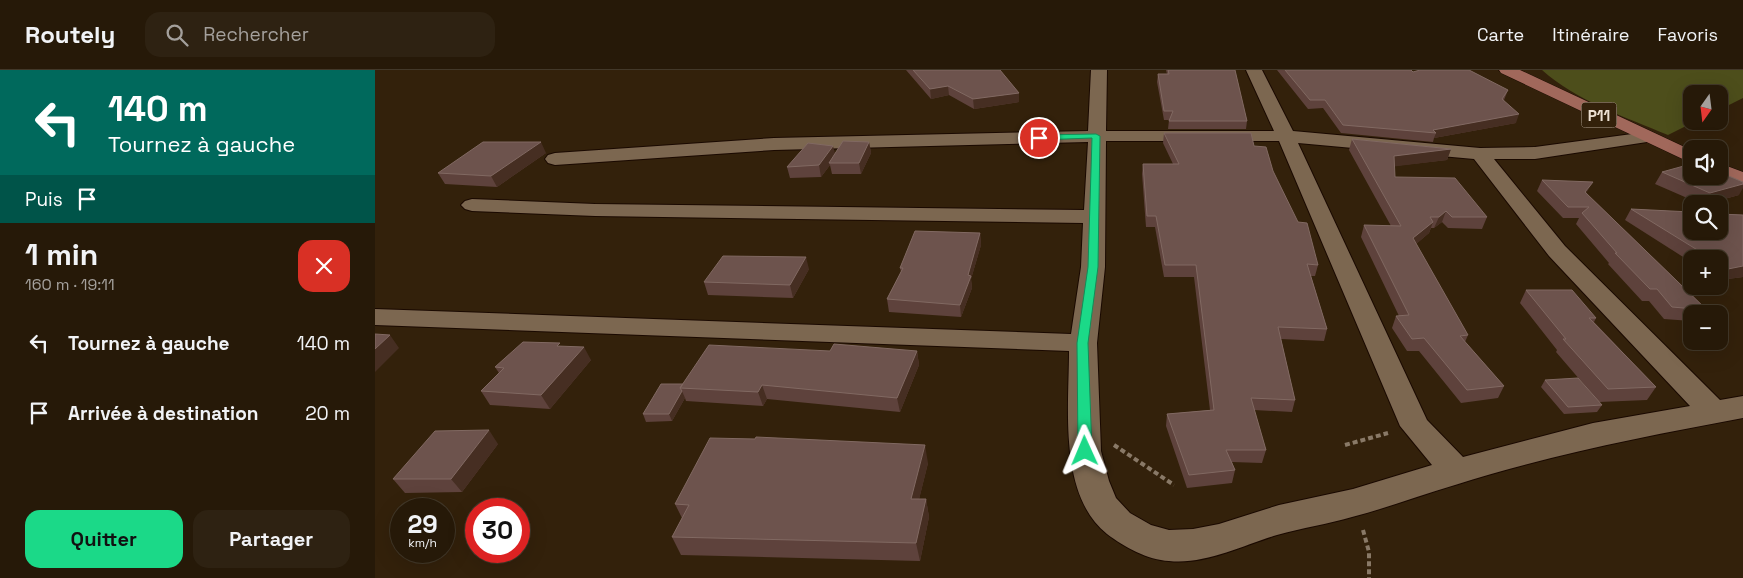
<!DOCTYPE html>
<html lang="fr">
<head>
<meta charset="utf-8">
<style>
  :root { --surface:#261908; --page:#2e2212; --text:#f1f3f6; --muted:#a4a09c; --line:#423829; --accent:#1bd988 }
  body { margin:0; font-family:"Space Grotesk",sans-serif; background:var(--page); color:var(--text); height:100vh; display:flex; flex-direction:column; font-size:19px; white-space:nowrap }
  * { box-sizing:border-box; margin:0 }
  p { font-size:16px; color:var(--muted) }
  .icon { flex:none; width:28px; height:28px; fill:none; stroke:currentColor; stroke-width:2; stroke-linecap:round; stroke-linejoin:round }
  .map { position:relative; flex:1; overflow:hidden }
  .drawer { display:flex; flex-direction:column; background:var(--surface); width:375px }
  .drawer>* { flex:none }
  .hud { background:#00695c; color:#fff; overflow:hidden }
  .needle { width:32px; rotate:194deg }
  .controls { position:absolute; left:1308px; top:15px; display:grid; gap:10px }
  .controls a { display:grid; place-items:center; width:45px; height:45px; border-radius:10px; background:var(--surface); box-shadow:0 5px 20px #0002,0 0 0 1px var(--line); font-size:25px }
  .speed { position:absolute; left:15px; top:428px; display:flex; gap:10px; font-size:25px; font-weight:700; text-align:center }
  .speed>* { display:grid; place-content:center; width:65px; height:65px; border-radius:50%; background:var(--surface); box-shadow:0 5px 20px #0002,0 0 0 1px var(--line); line-height:1 }
  .speed small { font-size:12px; font-weight:400 }
  .speed .limit { border:8px solid #d22; background:#fff; color:#111 }
  .pin { position:absolute; display:grid; place-items:center; width:42px; height:42px; color:#fff; margin:-21px; border:2px solid #fff; border-radius:50%; box-shadow:0 1px 5px #0007 }
  .me { position:absolute; width:55px; margin:-28px; rotate:359deg; stroke-linejoin:round; filter:drop-shadow(0 0 4px #0008) }
  .turn { display:flex; align-items:center; gap:18px; height:105px; padding:0 25px; font-size:22px }
  .turn .icon { width:65px; height:65px; stroke-width:2.5 }
  .turn b { display:block; font-size:35px; line-height:42px }
  .then { display:flex; align-items:center; height:48px; padding:0 25px; background:#0003; gap:10px; font-size:19px }
  .round { display:grid; place-items:center; flex:none; width:52px; height:52px; border-radius:15px; background:var(--page) }
  .headline { display:flex; align-items:center; justify-content:space-between; height:85px; padding:0 25px }
  h1 { font-size:30px; font-weight:700; line-height:38px }
  .action { display:flex; gap:10px; margin-top:auto; padding:10px 25px }
  .action a { flex:1; height:58px; border-radius:15px; background:var(--accent); color:#111; font-size:20px; font-weight:700; line-height:58px; text-align:center }
  .action a+a { background:var(--page); color:var(--text) }
  ul { padding:0; list-style:none }
  li { display:flex; align-items:center; gap:15px; height:70px; padding:0 25px }
  li div { flex:1 }
  li b { display:block; font-size:19px }
  li em { font-style:normal }
  header { display:flex; align-items:center; gap:30px; box-sizing:border-box; height:70px; padding:0 25px; background:var(--surface); border-bottom:1px solid var(--line) }
  header strong { font-size:24px }
  nav { display:flex; gap:28px; margin-inline-start:auto; font-size:18px }
  .search { width:350px; height:45px; background:var(--page); display:flex; align-items:center; gap:12px; box-sizing:border-box; padding:0 18px; border-radius:15px; color:var(--muted); font-size:19px }
  main { display:flex; flex:1; min-height:0 }
  .map>svg:first-child { display:block }
  .green { fill:#4d4e1b }
  .lines { fill:none; stroke-linecap:round; stroke-linejoin:round }
  .minor-casing { stroke:#1a0900; stroke-width:2 }
  .primary-casing { stroke:#1a0900; stroke-width:1 }
  .path { stroke:#897967; stroke-width:4; stroke-dasharray:5 3; stroke-linecap:butt }
  .minor { fill:#7c6750; fill-rule:evenodd }
  .primary { fill:#a1685b; fill-rule:evenodd }
  .wall { fill:#5e423c }
  .shaded-wall { fill:#462e22 }
  .building { fill:#6d534d; stroke:#816962 }
  .route { fill:#1bd988; stroke:#128d58 }
  .labels { text-anchor:middle; dominant-baseline:central; stroke-width:4.5; stroke-linejoin:round; paint-order:stroke }
  .shield { fill:#33210b; stroke:#b4a797; stroke-width:1 }
  .shield-label { font-size:15px; font-weight:bold; fill:#ece0d3 }
</style>
</head>
<body>
<header>
<strong>Routely</strong>
<div class="search"><svg class="icon" aria-label="search" viewBox="0 0 24 24"><circle cx="10" cy="10" r="6"/><path d="M15 15l6 6"/></svg>Rechercher</div>
<nav><a>Carte</a><a>Itinéraire</a><a>Favoris</a></nav>
</header>
<main>
<section class="drawer">
<div class="hud">
<div class="turn"><svg class="icon" aria-label="left" viewBox="0 0 24 24"><path d="M17 20v-9H6M10 6l-5 5 5 5"/></svg><div><b>140 m</b>Tournez à gauche</div></div>
<div class="then">Puis<svg class="icon" aria-label="arrive" viewBox="0 0 24 24"><path d="M6 21V4h12l-3 4 3 4H6"/></svg></div>
</div>
<div class="headline"><div><h1>1 min</h1><p>160 m · 19:11</p></div><a class="round" style="background:#d93025;color:#fff"><svg class="icon" aria-label="close" viewBox="0 0 24 24"><path d="M6 6l12 12M18 6L6 18"/></svg></a></div>
<ul>
<li><svg class="icon" aria-label="left" viewBox="0 0 24 24"><path d="M17 20v-9H6M10 6l-5 5 5 5"/></svg><div><b>Tournez à gauche</b></div><em>140 m</em></li>
<li><svg class="icon" aria-label="arrive" viewBox="0 0 24 24"><path d="M6 21V4h12l-3 4 3 4H6"/></svg><div><b>Arrivée à destination</b></div><em>20 m</em></li>
</ul>
<div class="action"><a>Quitter</a><a>Partager</a></div>
</section>
<div class="map">
<svg width="1368" height="508" viewBox="0 0 1368 508">
  <rect width="100%" height="100%" fill="#33210b"/>
  <path class="green" d="M1167,0H1368V28L1344,40V24H1316V51H1321L1293,65C1250,47 1202,31 1167,0Z"/>
  <g class="lines">
    <defs>
      <path id="minor" d="M716,0H732L731,61H899L871,0H887L918,61L1105,78L1160,77L1272,62L1278,63L1281,67L1278,71L1272,72L1160,89H1119L1190,176L1345,330L1368,326V348C1271,366 1174,385 1080,415C1046,425 1012,438 977,447C953,454 927,458 902,465C869,475 830,495 794,491C773,490 749,477 732,464C683,425 694,337 694,281L0,255V239L696,264L706,197L708,153L220,146L97,141L90,139L86,135L90,131L97,129L220,134L709,140L713,72L399,80L180,95L173,93L170,89L173,85L180,83L399,68L713,61ZM731,71H904L1025,356L1057,395L978,419L904,435L844,454L818,459L794,460L776,455L755,443L741,428L734,411L726,381L722,273L730,197ZM923,73L1099,89L1174,186L1315,336L1218,353L1088,387L1052,350Z"/>
      <path id="primary" d="M1124,0H1145L1316,80V93L1126,3Z
        M1344,93L1368,102V116L1343,106Z"/>
    </defs>
    <use href="#minor" class="minor-casing"/>
    <use href="#primary" class="primary-casing"/>
    <path class="path" d="M739,375L799,415
      M970,375L1013,363
      M988,460L994,482V508"/>
    <use href="#minor" class="minor"/>
    <use href="#primary" class="primary"/>
  </g>
  <path class="wall" d="M531,0H625L644,32L599,39L574,25L556,29Z
    M791,0H860L872,51L871,59H793L794,50H789L782,12L783,4H792Z
    M902,0H1036L1038,2L1133,20L1129,30L1141,53L1059,68L1058,72L966,63L948,38L933,39Z
    M789,63L879,76L898,101L943,195L940,206H936L952,259L949,271L906,269L920,330L917,342L879,340L891,380L887,393L857,392L860,400L857,413L812,418L791,356L792,344L835,340L819,207H789L780,157H771L767,104L768,94H798L788,73Z
    M977,69L1076,79L1072,90L1019,96L1020,107L1112,147L1107,159L1073,158L1067,152L1059,158H1056L1054,163L1041,174L1093,265L1090,272L1129,316L1123,328L1086,333L1044,281H1032L1017,258L1021,246H1024L986,167L989,155L1016,156L974,80Z
    M494,72L496,83L486,104H457L455,95L446,107L415,108L412,97L460,84Z
    M171,83L122,117L70,114L63,103Z
    M1287,102L1364,125L1331,134H1326L1280,114Z
    M1167,110L1211,123L1332,240L1329,244H1316V251L1289,249L1274,231H1267L1233,194L1234,193L1201,154L1204,148H1188L1162,121Z
    M1256,139L1368,145V207L1345,210H1344V189H1316V192L1250,150Z
    M605,163L606,175L596,209L597,218L586,247L514,242L512,229L526,202L525,198Z
    M434,199L418,228L333,225L329,212Z
    M1151,220L1221,248L1219,252L1281,317L1272,330L1224,332L1181,282L1182,280L1145,233Z
    M186,276L216,290L175,339L115,335L106,321L124,303L120,297Z
    M455,281H542L544,295L525,342L392,329L388,336L311,331L310,328L297,351L271,352L268,344L308,314Z
    M1170,310L1227,335L1222,342L1189,344L1166,317Z
    M123,374L87,422L30,423L18,409Z
    M553,393L544,429H551L554,447L545,491L306,485L297,467L307,448L300,434Z"/>
  <path class="shaded-wall" d="M573,16L574,25L556,29L555,19Z
    M644,23V32L599,39L598,29Z
    M1144,44L1141,53L1059,68L1061,63L1058,60Z
    M166,72L171,83L122,117L116,106Z
    M494,72L496,83L486,104L484,93Z
    M458,76L461,87L454,93L455,95L446,107L444,95Z
    M1076,79L1072,90L1015,97L1019,86Z
    M1218,112L1212,122L1204,133L1210,122Z
    M1368,114V118L1364,125L1331,134H1329L1335,123Z
    M1071,141L1067,152L1059,158L1064,147Z
    M1058,152L1054,163L1034,180L1038,168Z
    M605,163L606,175L596,209L597,218L586,247L585,235Z
    M431,187L434,199L418,228L415,215Z
    M1368,196V207L1345,210L1353,199Z
    M15,265L24,278L0,302V279Z
    M209,277L216,290L175,339L166,325Z
    M542,281L544,295L525,342L522,328Z
    M387,315L392,329L388,336L383,322Z
    M307,321L310,328L297,351L294,344Z
    M114,360L123,374L87,422L76,409Z
    M550,375L553,393L540,446L536,429Z
    M551,429L554,447L545,491L541,473Z"/>
  <path class="building" d="M538,0H625L644,23L598,29L573,16L555,19Z
    M793,0H860L872,51H794L798,41H789L783,4H794Z
    M910,0H1036L1038,2L1045,0H1094L1133,20L1127,29L1144,44L1058,60L1061,63L968,55L950,30H935Z
    M789,63H876L879,76L891,77L898,101L923,152L932,153L943,195L932,194L952,259L903,257L920,330L876,328L891,380H851L860,400L814,405L792,344L839,340L821,195H790L781,146H772L768,94H804Z
    M977,69L1076,79L1019,86L1020,107L1080,108L1112,147H1077L1071,141L1064,147H1055L1058,152L1038,168L1093,265L1085,266L1129,316L1092,320L1049,268L1037,269L1021,246L1034,245L989,155L1026,156Z
    M468,71L494,72L484,93H454Z
    M108,72H166L116,106L63,103Z
    M433,73L458,76L444,95L412,97Z
    M1316,94V106H1344V102L1368,112V114L1335,123L1287,102Z
    M1167,110L1218,112L1210,122L1332,240L1297,237L1282,219H1275L1240,183H1242L1207,143L1214,137H1193Z
    M1256,139L1316,142V161H1344V144L1368,145V196L1353,199L1344,193V189H1337Z
    M540,161L605,163L593,205L596,206L585,235L512,229L528,198H525Z
    M348,186L431,187L415,215L329,212Z
    M1151,220H1197L1221,248H1214L1281,317L1233,319L1188,269H1191Z
    M0,264L15,265L0,279Z
    M148,272L185,273L182,276L209,277L166,325L106,321L129,298L120,297Z
    M459,274L542,281L522,328L387,315L383,322L305,318L334,275L455,281Z
    M1203,308L1227,335L1193,337L1170,310Z
    M286,314H308L305,318L307,321L294,344H268Z
    M114,360L76,409H18L60,361Z
    M381,367L550,375L536,429H551L541,473L297,467L314,435L300,434L335,368L380,369Z"/>
  <path class="route" d="M721,64L725,66L723,197L713,273L717,381L710,387L703,381L702,273L713,197L717,68L664,70L660,68L664,65Z"/>
  <g class="labels">
    <rect class="shield" x="1206.5" y="32.5" width="35" height="25" rx="4"/>
    <g class="shield-label">
      <text x="1224" y="45">P11</text>
    </g>
  </g>
</svg>
<div class="controls">
<a><svg class="needle" viewBox="-14 -14 28 28"><path d="M0-13l5 13h-10z" fill="#e53935"/><path d="M0 13l5-13h-10z" fill="#a4a09c"/></svg></a>
<a><svg class="icon" aria-label="sound" viewBox="0 0 24 24"><path d="M4 9h4l5-4v14l-5-4H4zM17 9q2 3 0 6"/></svg></a>
<a><svg class="icon" aria-label="search" viewBox="0 0 24 24"><circle cx="10" cy="10" r="6"/><path d="M15 15l6 6"/></svg></a>
<a>+</a>
<a>−</a>
</div>
<div class="speed"><div>29<small>km/h</small></div><div class="limit">30</div></div>
<div class="pin" style="left:664px;top:68px;background:#d93025"><svg class="icon" aria-label="arrive" viewBox="0 0 24 24"><path d="M6 21V4h12l-3 4 3 4H6"/></svg></div>
<svg class="me" style="left:710px;top:381px" viewBox="-20 -20 40 40"><path d="M0-17L14 15 0 8-14 15z" fill="#1bd988" stroke="#fff" stroke-width="4"/></svg>
</div>
</main>
</body>
</html>
